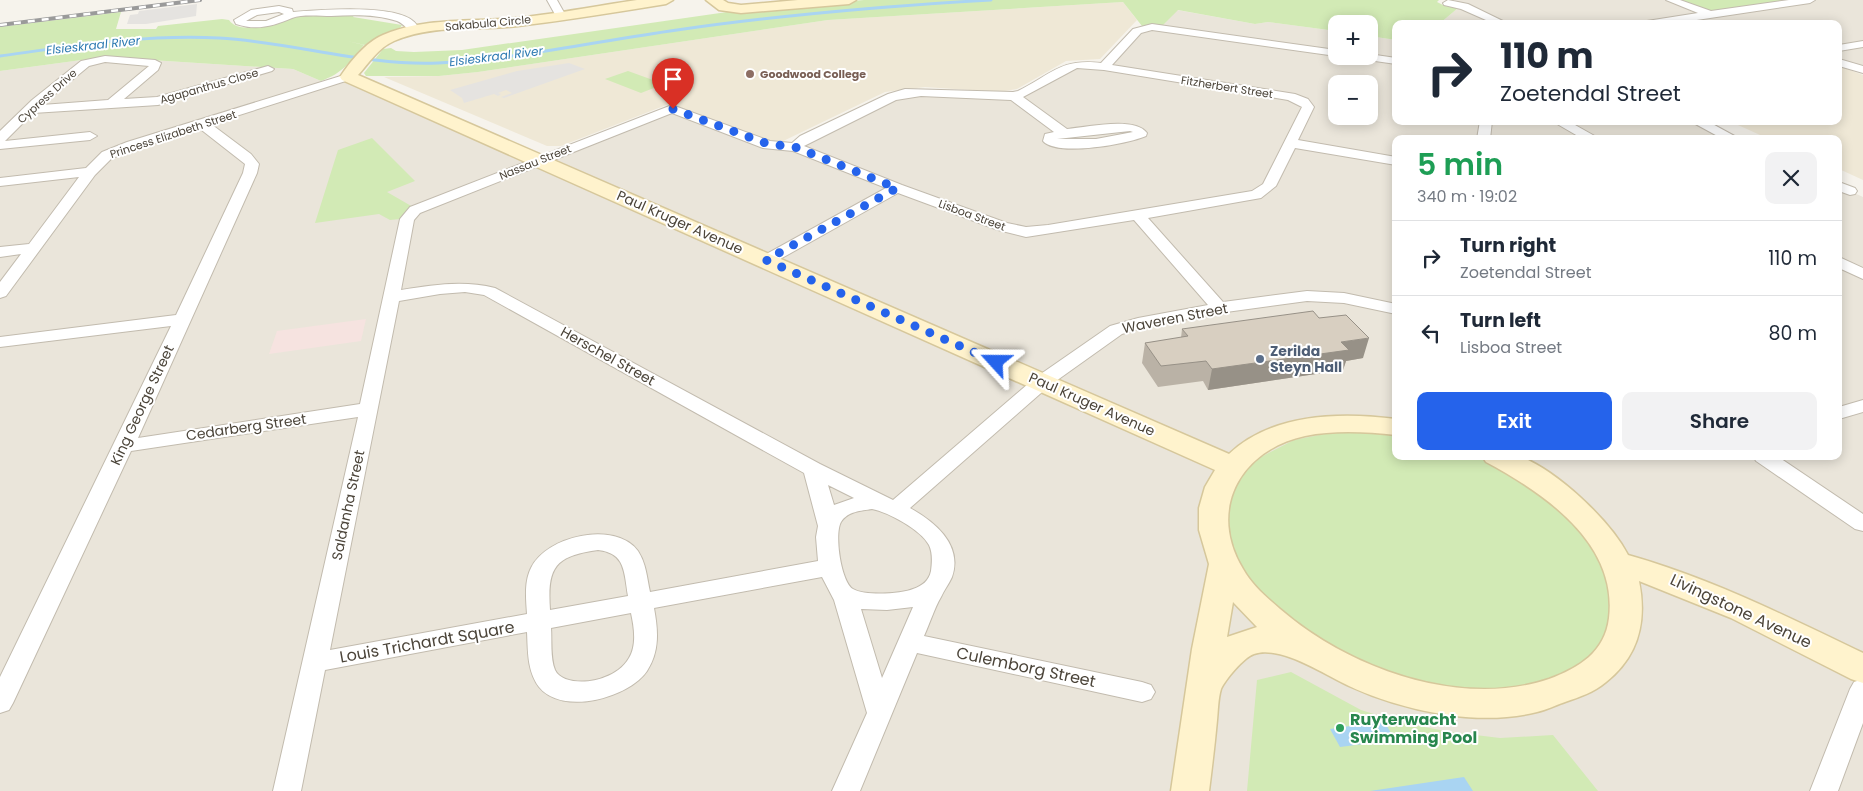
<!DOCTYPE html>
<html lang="en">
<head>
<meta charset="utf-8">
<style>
  :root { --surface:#fff; --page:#f2f2f3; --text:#1f2937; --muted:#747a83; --line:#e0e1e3; --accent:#2563eb }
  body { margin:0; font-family:Poppins,sans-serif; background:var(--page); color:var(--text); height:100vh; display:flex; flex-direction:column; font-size:19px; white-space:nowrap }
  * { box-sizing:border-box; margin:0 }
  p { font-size:16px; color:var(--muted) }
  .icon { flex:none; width:28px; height:28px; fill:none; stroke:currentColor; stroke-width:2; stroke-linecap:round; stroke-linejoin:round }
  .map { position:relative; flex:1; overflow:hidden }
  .panel { position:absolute; left:1392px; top:135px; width:450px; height:325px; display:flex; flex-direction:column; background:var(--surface); border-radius:10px; box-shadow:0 2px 12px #0003 }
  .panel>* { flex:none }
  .top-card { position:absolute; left:1392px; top:20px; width:450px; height:105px; border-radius:10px; box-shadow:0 2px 12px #0003; background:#fff; color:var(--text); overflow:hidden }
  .tools { position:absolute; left:1328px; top:15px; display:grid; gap:10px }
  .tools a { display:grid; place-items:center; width:50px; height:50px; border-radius:10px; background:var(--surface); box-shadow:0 2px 12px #0003; font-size:25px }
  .pin { position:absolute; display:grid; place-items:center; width:42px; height:42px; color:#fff; margin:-51px -21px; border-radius:50% 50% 50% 0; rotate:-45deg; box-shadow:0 0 5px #0007 }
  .pin .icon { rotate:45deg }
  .me { position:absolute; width:55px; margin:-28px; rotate:294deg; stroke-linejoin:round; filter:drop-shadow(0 0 4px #0008) }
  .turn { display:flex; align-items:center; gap:18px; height:105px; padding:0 25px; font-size:22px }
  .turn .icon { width:65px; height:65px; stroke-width:2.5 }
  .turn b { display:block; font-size:35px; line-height:42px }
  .round { display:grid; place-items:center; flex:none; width:52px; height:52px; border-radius:10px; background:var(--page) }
  .summary { display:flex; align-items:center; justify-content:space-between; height:85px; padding:0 25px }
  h1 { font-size:30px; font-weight:600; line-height:38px; color:#1e9e55 }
  .action { display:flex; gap:10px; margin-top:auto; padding:10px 25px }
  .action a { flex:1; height:58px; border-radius:10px; background:var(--accent); color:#fff; font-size:20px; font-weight:600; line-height:58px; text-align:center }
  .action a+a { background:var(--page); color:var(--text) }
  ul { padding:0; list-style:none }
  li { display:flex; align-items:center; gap:15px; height:75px; padding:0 25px; border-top:1px solid var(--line) }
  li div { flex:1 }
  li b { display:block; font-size:19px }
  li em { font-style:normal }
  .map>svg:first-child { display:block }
  .residential { fill:#eae5da; fill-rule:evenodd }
  .education { fill:#efe8d6 }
  .medical { fill:#f6e3e0 }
  .green { fill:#d2eab5 }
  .parking { fill:#e5e3e0 }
  .water { fill:#a9d4f2 }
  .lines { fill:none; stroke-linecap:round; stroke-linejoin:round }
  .stream { stroke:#a9d4f2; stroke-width:3 }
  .street-casing { stroke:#c2bbae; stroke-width:2 }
  .secondary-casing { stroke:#d6c79b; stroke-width:3 }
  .street { fill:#fff; fill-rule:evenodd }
  .secondary { fill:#fff3cd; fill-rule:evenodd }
  .rail-casing { stroke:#9a9a9a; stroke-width:4 }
  .rail { stroke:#fff; stroke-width:2.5; stroke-dasharray:7; stroke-linecap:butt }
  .wall { fill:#bab2a6 }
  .shaded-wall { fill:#979187 }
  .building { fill:#d8cfc1; stroke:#979187 }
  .route { stroke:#2563eb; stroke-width:9; stroke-dasharray:0 16.2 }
  .education-dot { fill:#8d6e63; stroke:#fff; stroke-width:2 }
  .service-dot { fill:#5c6f8a; stroke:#fff; stroke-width:2 }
  .leisure-dot { fill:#2e9e5b; stroke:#fff; stroke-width:2 }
  .labels { text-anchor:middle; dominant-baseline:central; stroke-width:4; stroke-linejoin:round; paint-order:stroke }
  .far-street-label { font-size:11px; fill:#4b4439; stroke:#fff }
  .far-education-label { font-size:11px; font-weight:bold; fill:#785e54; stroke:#fff; text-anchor:start }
  .far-water-label { font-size:12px; font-style:italic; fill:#2e7ab2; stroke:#fff }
  .street-label { font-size:14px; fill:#4b4439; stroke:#fff }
  .service-label { font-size:14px; font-weight:bold; fill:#4e5e75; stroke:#fff; text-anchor:start }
  .near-street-label { font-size:16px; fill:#4b4439; stroke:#fff }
  .near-leisure-label { font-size:16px; font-weight:bold; fill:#27864d; stroke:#fff; text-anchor:start }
</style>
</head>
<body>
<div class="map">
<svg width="1863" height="791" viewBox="0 0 1863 791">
  <rect width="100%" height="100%" fill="#f6f3ec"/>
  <path class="residential" d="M1454,0H1670L1709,14L1807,0H1863V70L1839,61V24H1506Z
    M1458,8L1493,24H1439Z
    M1177,10L1255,24L1268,22L1336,31V56H1369V36L1396,40V121H1697L1735,139H1396V456H1839V186L1863,197V791H0V71L104,57L293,69L328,84L349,77L539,160L669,109L769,144L794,146L900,93L1014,96L1068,68L1103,67L1137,31L1161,27ZM1336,84H1369V116H1336Z"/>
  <path class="education" d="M1123,2L1137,20L1100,59L1066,61L1017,89L999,92L925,87L885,92L777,144L669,104L561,146H547L384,77L439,76L478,72L828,20Z
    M1839,66L1863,75V180L1839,169V139H1769L1729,121H1839Z"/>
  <path class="medical" d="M366,319L361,341L269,354L277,331Z"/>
  <path class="green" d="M864,0H1439L1437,2L1445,6L1458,8L1439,24H1396V40L1369,36V24H1336V31L1268,22L1255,24L1178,10L1163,25L1142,26L1123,2L828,20L478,72L439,76H366L364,73L383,49L391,48L396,51L414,52L462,50L734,11Z
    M1679,0H1788L1712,11Z
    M121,12L116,29H156L158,26L222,19L229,20C242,39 289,17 307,15C323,14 339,15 354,15L353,17L402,25C398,34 375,37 365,45L347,41L364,45C350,62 343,73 321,81L293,69L104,57L0,71V27Z
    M628,71L664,84L641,93L605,79Z
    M372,138L415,181L387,192L413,207L400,219L390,220L379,214L315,223L338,150Z
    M1335,432H1380L1396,434V456H1479L1501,467L1545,493L1594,544L1614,600L1607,635L1597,651L1582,665L1539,684L1484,691L1423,685L1333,652L1266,601L1239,564L1231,545L1227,527V510L1231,495L1238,480L1248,468L1261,457L1294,440Z
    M1291,672L1361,710L1403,723L1451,732L1500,738L1553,735L1598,791H1247L1257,680Z"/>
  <path class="parking" d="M197,4L196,16L146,24H127L130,15L138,14L139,11Z
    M569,63L585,69L504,98L501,97L512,93L506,90L498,93L501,94L498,96L494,94L464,103L462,98L450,90L517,71Z"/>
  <path class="water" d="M1384,721L1395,740L1340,747L1330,729Z
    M1464,777L1473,791H1370Z"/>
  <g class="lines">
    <path class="stream" d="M0,56C73,46 146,34 219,38C293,42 364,66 438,63C518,59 598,41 677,30C781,15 886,6 991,0"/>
    <defs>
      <path id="street" d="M547,0H557L566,16L565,18H557Z
        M1448,0L1468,4L1509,24H1495L1461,9L1444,5L1443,3Z
        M1666,0H1680L1711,11L1789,0H1815L1810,3L1670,24H1642L1647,21L1698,13Z
        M279,6L292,9L293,12C319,10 394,4 413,21C416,23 418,27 420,30L415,33C408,32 405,24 397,21C376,14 352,15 331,16C320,16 302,14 292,18C273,26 257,31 236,24L234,20L251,10ZM279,12L284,14L266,21H246L257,15Z
        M1152,24L1336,50V56L1152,30L1141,33L1112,65L1295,94L1308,99L1314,107L1298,140L1396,157V165L1295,148L1276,186L1261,198L1148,218L1223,302L1307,291L1344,293L1396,304V314L1344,303L1307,301L1219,313L1141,328L1122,334L1049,386L910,508C935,522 963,545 952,577C949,584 944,590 941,597C934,609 930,623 924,636L1142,682L1151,685L1155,692L1151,699L1142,702L917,653L860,791H832L867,713L834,600L822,577L654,608C658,630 660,651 647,671C629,698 562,716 539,687C527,671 528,651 527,632L325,670L301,791H273L358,417L131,451L13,703L9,710L0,713V677L171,326L0,347V337L176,315L243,173L245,164L199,128L112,158L95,175L6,296L0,298V282L21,254L0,257V247L29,244L79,177L0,186V178L86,168L102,152L127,142L344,75L348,73L354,77L352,79L211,124L251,154L259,164L257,173L138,438L360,404L400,219L410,207L672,105L770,141L792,143L800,136L888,94L905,89L1013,92L1018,91C1051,75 1060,58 1101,63L1133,29ZM1077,68L1104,70L1288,100L1302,107L1263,184L1252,191L1048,225L1026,227L1007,223L902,185L804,146L896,100L921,96L1011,100L1054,132L1045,134L1043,141C1057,157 1128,144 1146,136L1147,133C1135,116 1087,127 1067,129L1023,97ZM672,113L763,148L793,151L886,188L761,257L759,260L761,263H773L898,193L998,230L1026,237L1134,220L1208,305L1138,318L1110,326L1035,378L893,500L820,464L495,288C463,280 433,285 401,290L414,220L420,213ZM1130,131L1133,132L1096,139H1057ZM465,292L484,295L804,473L818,526L816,537L818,561L650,592C647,578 646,563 638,551C615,520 546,536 531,568C524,582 526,599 527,614L330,650L399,301L440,294ZM828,485L854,498L834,505ZM872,509C888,512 921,530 929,545C933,553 932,563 931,571C929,581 922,586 913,589C902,594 864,596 853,589C841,582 834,534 841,522C848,511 861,511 872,509ZM598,550C626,553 624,573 628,596L550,610C547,567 555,556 598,550ZM913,607L882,678L861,609L887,610ZM631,613C634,627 637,645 629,658C624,667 614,674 605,677C592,683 562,685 555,670C550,658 552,640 551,628Z
        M1863,41V47L1839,51V45Z
        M1369,54L1396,58V64L1361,59L1356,56H1369Z
        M105,56L155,60L161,63L158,70L124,99L157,97L268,66L274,69L272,71L158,105L33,113L5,141L90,132L97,136L90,140L0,149V131L32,100L81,61ZM105,62L149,66L108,100L42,105L89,66Z
        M1839,59L1863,66V73L1839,66Z
        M1480,121H1492L1490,139H1477Z
        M1552,121H1568L1600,139H1583Z
        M1690,121H1707L1740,139H1723Z
        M1839,182L1855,188L1857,191L1855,194L1850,195L1839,191Z
        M1839,257L1863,268V279L1839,268Z
        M1863,400V412L1839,419V407Z
        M1753,456H1777L1863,514V531L1855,529L1756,461Z
        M1863,679V723L1838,791H1810L1850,689L1854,682Z"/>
      <path id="secondary" d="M637,0H673L666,4C617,12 568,20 518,26C478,31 432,24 394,41C378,48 369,63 358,75L1229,454C1272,413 1341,412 1396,419V435C1366,432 1335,430 1305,436C1240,450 1207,510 1243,569C1252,585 1266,597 1280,609C1348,668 1460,709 1549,679C1579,668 1605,652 1609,618C1618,543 1544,493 1486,462L1482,456C1493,456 1510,453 1521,457C1557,471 1610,520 1628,555C1710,578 1786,616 1863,653V683L1851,679L1731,618L1639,581C1647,621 1639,656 1606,682C1594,692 1580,697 1565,702C1556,705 1546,710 1537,712C1478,727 1403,711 1349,686C1325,675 1281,645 1254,654C1244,657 1225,680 1221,689C1218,698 1218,711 1217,720C1215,743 1212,767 1209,791H1171L1192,649L1209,564L1199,530V508L1205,487L1215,470L342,80L340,77C350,62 366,42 383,35C425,17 472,22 516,18C556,14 597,6 637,0ZM1233,602L1257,627L1227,637Z
        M706,0H723L728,3L741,5L798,0H856L849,4L741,13L719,10Z"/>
    </defs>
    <use href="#street" class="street-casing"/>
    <use href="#secondary" class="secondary-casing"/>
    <use href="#street" class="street"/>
    <use href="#secondary" class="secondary"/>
    <defs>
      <path id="rail" d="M0,25L200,0"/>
    </defs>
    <use href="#rail" class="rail-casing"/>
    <use href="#rail" class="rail"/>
  </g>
  <path class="wall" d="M1182,329L1363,358L1346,361L1343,370L1208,390L1203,381L1158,387L1142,363L1145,343L1181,338Z"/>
  <path class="shaded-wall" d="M1369,338L1363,358L1346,361L1343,370L1208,390L1212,369L1341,342Z"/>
  <path class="building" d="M1313,311L1319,318L1346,315L1369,338L1341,342L1349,350L1212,369L1206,361L1161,366L1145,343L1188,336L1182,329Z"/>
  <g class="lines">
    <path class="route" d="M673,109L768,144L795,147L897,188L766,260L996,362"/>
  </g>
  <circle class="education-dot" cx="750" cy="74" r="5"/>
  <circle class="service-dot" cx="1260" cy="359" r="5"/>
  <circle class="leisure-dot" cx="1340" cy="728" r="5"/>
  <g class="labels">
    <g class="far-street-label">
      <text transform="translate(488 23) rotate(-5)">Sakabula Circle</text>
      <text transform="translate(209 86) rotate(-16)">Agapanthus Close</text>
      <text transform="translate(1227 87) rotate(9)">Fitzherbert Street</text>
      <text transform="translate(47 96) rotate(-42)">Cypress Drive</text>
      <text transform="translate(173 134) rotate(-18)">Princess Elizabeth Street</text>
      <text transform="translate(535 162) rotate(-22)">Nassau Street</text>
      <text transform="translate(972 215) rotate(20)">Lisboa Street</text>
    </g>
    <g class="far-education-label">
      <text x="760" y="74">Goodwood College</text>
    </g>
    <g class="far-water-label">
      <text transform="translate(93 45) rotate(-6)">Elsieskraal River</text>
      <text transform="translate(496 56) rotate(-7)">Elsieskraal River</text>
    </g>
    <g class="street-label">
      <text transform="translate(680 222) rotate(24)">Paul Kruger Avenue</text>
      <text transform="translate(1175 318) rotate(-11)">Waveren Street</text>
      <text transform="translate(608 356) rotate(29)">Herschel Street</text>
      <text transform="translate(1092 404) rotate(24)">Paul Kruger Avenue</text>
      <text transform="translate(142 405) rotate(-65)">King George Street</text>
      <text transform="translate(246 427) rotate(-8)">Cedarberg Street</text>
      <text transform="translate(348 505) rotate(-78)">Saldanha Street</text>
    </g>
    <g class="service-label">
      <text x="1270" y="351">Zerilda<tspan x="1270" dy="16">Steyn Hall</tspan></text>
    </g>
    <g class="near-street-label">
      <text transform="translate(1741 611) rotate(25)">Livingstone Avenue</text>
      <text transform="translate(427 642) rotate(-10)">Louis Trichardt Square</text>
      <text transform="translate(1026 667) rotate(12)">Culemborg Street</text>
    </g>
    <g class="near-leisure-label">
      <text x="1350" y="719">Ruyterwacht<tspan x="1350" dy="18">Swimming Pool</tspan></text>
    </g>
  </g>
</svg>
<div class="tools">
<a>+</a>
<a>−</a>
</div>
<div class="pin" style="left:673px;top:109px;background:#d93025"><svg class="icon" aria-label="arrive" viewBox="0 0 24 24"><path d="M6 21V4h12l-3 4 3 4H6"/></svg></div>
<svg class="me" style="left:996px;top:362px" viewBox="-20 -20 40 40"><path d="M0-17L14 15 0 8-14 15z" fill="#2563eb" stroke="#fff" stroke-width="4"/></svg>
<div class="top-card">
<div class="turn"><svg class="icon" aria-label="right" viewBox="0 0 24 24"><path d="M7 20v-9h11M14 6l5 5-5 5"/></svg><div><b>110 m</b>Zoetendal Street</div></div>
</div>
<section class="panel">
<div class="summary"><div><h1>5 min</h1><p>340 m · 19:02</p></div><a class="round"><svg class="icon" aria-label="close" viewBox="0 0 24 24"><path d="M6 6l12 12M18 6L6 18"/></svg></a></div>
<ul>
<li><svg class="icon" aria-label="right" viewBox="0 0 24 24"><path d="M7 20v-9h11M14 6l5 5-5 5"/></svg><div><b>Turn right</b><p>Zoetendal Street</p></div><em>110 m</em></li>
<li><svg class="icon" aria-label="left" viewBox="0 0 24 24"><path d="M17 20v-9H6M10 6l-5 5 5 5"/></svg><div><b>Turn left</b><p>Lisboa Street</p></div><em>80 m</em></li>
</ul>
<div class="action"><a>Exit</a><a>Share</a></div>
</section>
</div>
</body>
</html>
